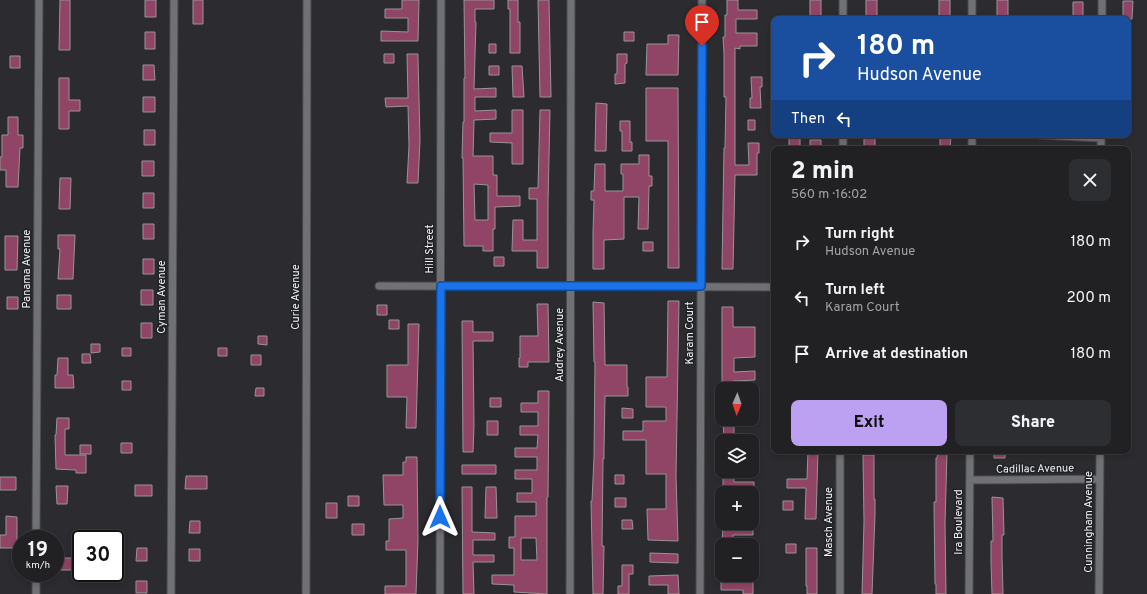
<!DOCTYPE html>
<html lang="en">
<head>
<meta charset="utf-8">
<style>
  :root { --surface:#212124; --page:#2d2e31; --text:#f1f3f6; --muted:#a2a3a6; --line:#3e3e41; --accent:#bca0f2 }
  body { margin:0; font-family:Overpass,sans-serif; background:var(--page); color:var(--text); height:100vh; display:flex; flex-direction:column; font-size:15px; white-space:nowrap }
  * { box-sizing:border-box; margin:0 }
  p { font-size:13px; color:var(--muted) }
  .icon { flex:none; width:22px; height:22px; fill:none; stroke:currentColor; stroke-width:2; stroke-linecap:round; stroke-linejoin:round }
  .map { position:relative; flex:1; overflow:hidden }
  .details { position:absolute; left:771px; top:146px; width:360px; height:308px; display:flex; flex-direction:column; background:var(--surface); border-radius:8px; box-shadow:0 2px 6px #0003,0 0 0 1px var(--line) }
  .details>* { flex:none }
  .banner { position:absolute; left:771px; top:16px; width:360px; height:122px; border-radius:8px; box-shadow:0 2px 6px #0003,0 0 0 1px var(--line); background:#1a4fa0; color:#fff; overflow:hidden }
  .needle { width:26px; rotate:182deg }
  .controls { position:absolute; left:715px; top:382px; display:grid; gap:8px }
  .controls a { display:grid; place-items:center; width:44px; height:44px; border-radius:8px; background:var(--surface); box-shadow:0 2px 6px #0003,0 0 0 1px var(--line); font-size:20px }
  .speed { position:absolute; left:12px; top:530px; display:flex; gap:8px; font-size:20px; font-weight:700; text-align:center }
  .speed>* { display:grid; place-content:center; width:52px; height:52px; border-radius:50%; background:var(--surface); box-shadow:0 2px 6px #0003,0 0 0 1px var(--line); line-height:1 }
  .speed small { font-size:10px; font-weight:400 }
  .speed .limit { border:2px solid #111; border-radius:6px; background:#fff; color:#111 }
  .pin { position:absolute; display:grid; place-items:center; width:34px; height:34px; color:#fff; margin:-41px -17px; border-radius:50% 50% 50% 0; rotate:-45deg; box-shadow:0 0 4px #0007 }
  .pin .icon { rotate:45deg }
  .me { position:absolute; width:44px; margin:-22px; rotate:0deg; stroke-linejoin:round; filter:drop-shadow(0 0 3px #0008) }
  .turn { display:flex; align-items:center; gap:14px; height:84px; padding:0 20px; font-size:18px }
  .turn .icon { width:52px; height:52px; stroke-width:2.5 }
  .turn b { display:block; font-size:28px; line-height:34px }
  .then { display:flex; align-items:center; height:38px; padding:0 20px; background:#0003; gap:8px; font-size:15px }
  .round { display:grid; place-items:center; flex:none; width:42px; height:42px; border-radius:8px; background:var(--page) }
  .overview { display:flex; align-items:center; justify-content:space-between; height:68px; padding:0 20px }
  h1 { font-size:24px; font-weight:800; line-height:30px }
  .button { display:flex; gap:8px; margin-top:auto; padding:8px 20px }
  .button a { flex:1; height:46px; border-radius:8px; background:var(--accent); color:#111; font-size:16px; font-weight:800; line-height:46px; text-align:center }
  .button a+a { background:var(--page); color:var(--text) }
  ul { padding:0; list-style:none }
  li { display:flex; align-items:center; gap:12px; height:56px; padding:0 20px }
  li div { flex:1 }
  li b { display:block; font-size:15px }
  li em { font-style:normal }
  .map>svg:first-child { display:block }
  .building { fill:#904566; stroke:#999496; fill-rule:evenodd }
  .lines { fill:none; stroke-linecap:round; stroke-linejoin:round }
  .street-casing { stroke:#494a4d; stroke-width:9 }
  .street { stroke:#707175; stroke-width:7 }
  .route-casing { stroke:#114b97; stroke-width:10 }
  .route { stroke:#1a73e8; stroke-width:7 }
  .labels { text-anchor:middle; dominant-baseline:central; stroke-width:3; stroke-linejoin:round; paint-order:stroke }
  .street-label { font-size:11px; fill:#f0f1f3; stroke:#222326 }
</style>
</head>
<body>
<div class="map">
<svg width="1147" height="594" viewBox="0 0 1147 594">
  <rect width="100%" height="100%" fill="#2c2c30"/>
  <path class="building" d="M60,0H70V50H59Z
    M145,0H156V17H145Z
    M193,0H203V24H193Z
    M402,0H419L418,41H381V31L408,32V18H385V9H402Z
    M464,0H494V9H475V22H476L474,89L496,88V97H475V111L496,110V119L474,120L473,156H493V175H497V196H520V206L495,207V229H493V251H483V246H464L463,158H462L463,122H464V78H465ZM474,184L488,185V220H475Z
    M508,0H518V22H520V53H510V9H508Z
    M538,0H549L551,97H540Z
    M727,0H738V10H757V19H736V33H757V46H740V49L735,48V165H749L748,143H759V153H757V175H735L733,269H722L724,148H725L726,97H724V53L723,37H725V15H727Z
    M810,0H821V19H810Z
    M866,0H877V19H866Z
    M939,0H950V19H939Z
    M997,0H1008V19H997Z
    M1123,1H1133L1132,19H1123Z
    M1073,2H1083V19H1073Z
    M145,32H155V49H145Z
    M624,32H634V41H624Z
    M668,35H679L678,75H646L647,44H668Z
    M489,44H496V53H489Z
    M384,54H394V63H384Z
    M407,54H418V58L420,140L418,183H407L409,146L408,106L386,107L385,98H408Z
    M617,54H627V63L625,64V83L615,84V74H617Z
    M10,56H20V68H10Z
    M143,65H154L155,80H143Z
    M489,66H499V75H489Z
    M512,66H522L524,97H513Z
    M751,77H762V87H760L761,108H750V98H752Z
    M59,78H69V100H80V111H69V129H59Z
    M646,88H678L679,268H668V141H646Z
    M143,97H155V112H143Z
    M596,103L607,104L606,151H595Z
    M512,110H523V164H512V143L490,142V133H512Z
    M540,110H550L548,203V268H537V251H512L513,220H523V240H537V199H529V188H538Z
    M8,117H18V135H23V148H20L18,187H6V170H0V157H2V135H8Z
    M748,120H755V130H748Z
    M620,121H630V142H632V151H622V131H620Z
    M144,130H155V145H144Z
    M864,135H875V149H864Z
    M940,135H951L950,149H940Z
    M789,136H800V146H789Z
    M810,140H821V149H810Z
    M639,155H649V176H652V186H649L648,229H638L639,197H624V239L604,240V269H593V233L594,200H591V191H594L595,164H605V191H623V174H621V164H639Z
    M142,161H154V176H142Z
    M60,178H71L70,209H59Z
    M143,193H154V208H143Z
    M143,224H154V239H143Z
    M58,235H75L73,279H58L60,249H58Z
    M5,236H18L17,270H5Z
    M643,242H653V251H643Z
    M494,257H504V266H494Z
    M143,259H154V274H143Z
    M141,290H153V305H141Z
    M57,295H71V309H57Z
    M7,297H18V309H7Z
    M668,301H679L676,476L678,541L648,540L647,509H666V474H646V440H623V431H643V421H666V407H646V377H667Z
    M593,302L604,303L605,365H627V387H628V396H605L604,450V459H603L602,546H604L603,594H593L591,501H592L594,457L595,362H594Z
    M537,304H548L549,362H528V367H519V358H520V336H538Z
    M377,305H387V315H377Z
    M722,307H733V327H755V357L734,358V372L755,371V380L733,381V389H722Z
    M389,320H399V329H389Z
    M462,321H473V332H493V341H473L474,425L473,452H463Z
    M141,323H152V338H141Z
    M408,324H419L416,428H406L407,397H387V365H408Z
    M258,336H267V345L258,344Z
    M91,344H100V352L91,353Z
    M122,348H131V356H122Z
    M218,348H227V356H218Z
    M82,354H90L91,363H82Z
    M251,355H261V365H251Z
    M58,358H68V375H73L74,388H55V375H57Z
    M122,381H131V390H122Z
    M256,388H264V396H255Z
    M538,391H549L548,497H547V594L514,592V585L492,584V575H514V548H509V537H515V516H536V502H517V493H532V479H515V470H537V457H515V448H537L538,435H520V426H538V412H521V403H538ZM521,538H536L537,560H521Z
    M490,398H501V407H490Z
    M622,408L633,409V418H622Z
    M57,418H69V429H65V455H86V473H76V470L56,469L55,435H56Z
    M723,419H734V441H724Z
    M487,421H498V435H487Z
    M121,443H132V453H121Z
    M80,445H91V454H80Z
    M808,451H818L816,519H805L806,488H787V479H807Z
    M938,451H947L945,524L946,594H936V584H935L934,502H936V458H937Z
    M994,451H1005V458H994Z
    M863,455H874V499H875V515L872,594H862L864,522Z
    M406,457H417L418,539L416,594H385V586H406V550H386V541H389V519L403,518V505H384L383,475H403V462H406Z
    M462,465H496V474H462Z
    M723,471H734V482H754V491H734V493H723Z
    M615,475H624V484H615Z
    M186,476H207V489H185Z
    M0,477H16V490H0Z
    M135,485H152V496H135Z
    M56,486H68L67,504H57Z
    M462,487H472V532L495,533V540H473V555H494V562H473L474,594H463Z
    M486,487H496L497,518H485Z
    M348,496H359V506H348Z
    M992,497L1003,498L1004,535H1002V556L1003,594H992L991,563V541H993Z
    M615,498H626V507H615Z
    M783,501H793V510H783Z
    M326,503H337V518H326Z
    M6,516L17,517V548H0V535H6Z
    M622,520H632L633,529H622Z
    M190,521H200V533H189Z
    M723,523H733V526H753V535H733V545H722Z
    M352,524H364V535H352Z
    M786,544H796V553H786Z
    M137,548H147V561H136Z
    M806,548H817V594H807V586H806Z
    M189,549H200V561H189Z
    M650,553L678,554V563L650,562Z
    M59,558H79L78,570H58Z
    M622,565H633V574H629V594H618V586H622Z
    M678,575L679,594H668V585H649V576Z
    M721,575H753V594H743V590H721Z
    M136,581H147V593H136Z"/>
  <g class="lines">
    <defs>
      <path id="street" d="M843,19V0
        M972,19V0
        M1102,19V0
        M1039,135L1101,138
        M843,149V135
        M972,149V135
        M1101,149V135
        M379,286L774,287
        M970,480L1100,479
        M36,539L39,0
        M36,594V573
        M171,594L174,0
        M306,594L307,0
        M440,594L441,0
        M570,594L571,0
        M700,594L702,0
        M840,594V451
        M969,594L970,451
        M1099,594L1100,451"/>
    </defs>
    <use href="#street" class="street-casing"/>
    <use href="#street" class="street"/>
  </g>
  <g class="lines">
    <defs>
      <path id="route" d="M440,517L441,286H701L702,46"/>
    </defs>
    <use href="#route" class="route-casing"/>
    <use href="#route" class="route"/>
  </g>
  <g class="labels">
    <g class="street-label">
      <text transform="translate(430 249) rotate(-90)">Hill Street</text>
      <text transform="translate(27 269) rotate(-90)">Panama Avenue</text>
      <text transform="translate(162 297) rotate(-90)">Cyman Avenue</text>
      <text transform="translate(296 297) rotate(-90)">Curie Avenue</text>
      <text transform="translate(690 333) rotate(-90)">Karam Court</text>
      <text transform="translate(560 345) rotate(-90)">Audrey Avenue</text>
      <text transform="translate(1035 469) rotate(-1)">Cadillac Avenue</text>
      <text transform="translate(829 522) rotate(-90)">Masch Avenue</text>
      <text transform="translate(959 522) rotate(-90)">Ira Boulevard</text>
      <text transform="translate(1089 522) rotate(-90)">Cunningham Avenue</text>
    </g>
  </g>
</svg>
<div class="controls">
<a><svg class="needle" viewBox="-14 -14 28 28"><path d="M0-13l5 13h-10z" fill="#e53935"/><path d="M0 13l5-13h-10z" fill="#a2a3a6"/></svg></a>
<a><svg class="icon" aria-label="layers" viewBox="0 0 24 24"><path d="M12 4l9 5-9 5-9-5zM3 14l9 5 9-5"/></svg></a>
<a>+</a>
<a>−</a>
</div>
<div class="speed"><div>19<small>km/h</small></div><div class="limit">30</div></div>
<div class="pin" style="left:702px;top:46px;background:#d93025"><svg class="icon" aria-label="arrive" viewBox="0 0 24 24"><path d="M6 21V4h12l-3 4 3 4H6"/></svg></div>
<svg class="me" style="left:440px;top:517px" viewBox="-20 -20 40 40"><path d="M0-17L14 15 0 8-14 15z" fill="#1a73e8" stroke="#fff" stroke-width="4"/></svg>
<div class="banner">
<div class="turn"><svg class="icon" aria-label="right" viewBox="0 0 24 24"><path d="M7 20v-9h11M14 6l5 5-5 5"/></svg><div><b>180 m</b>Hudson Avenue</div></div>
<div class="then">Then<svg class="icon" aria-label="left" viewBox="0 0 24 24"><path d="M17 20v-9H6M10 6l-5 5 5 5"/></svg></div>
</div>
<section class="details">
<div class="overview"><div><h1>2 min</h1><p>560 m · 16:02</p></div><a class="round"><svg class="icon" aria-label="close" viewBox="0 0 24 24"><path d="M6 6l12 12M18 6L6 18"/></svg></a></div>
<ul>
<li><svg class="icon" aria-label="right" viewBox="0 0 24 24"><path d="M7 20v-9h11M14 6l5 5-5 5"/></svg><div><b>Turn right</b><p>Hudson Avenue</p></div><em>180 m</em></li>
<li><svg class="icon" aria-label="left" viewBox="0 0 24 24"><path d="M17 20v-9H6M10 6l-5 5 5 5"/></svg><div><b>Turn left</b><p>Karam Court</p></div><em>200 m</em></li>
<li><svg class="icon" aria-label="arrive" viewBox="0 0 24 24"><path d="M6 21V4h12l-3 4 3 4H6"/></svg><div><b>Arrive at destination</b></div><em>180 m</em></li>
</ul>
<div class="button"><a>Exit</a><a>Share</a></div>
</section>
</div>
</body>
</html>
